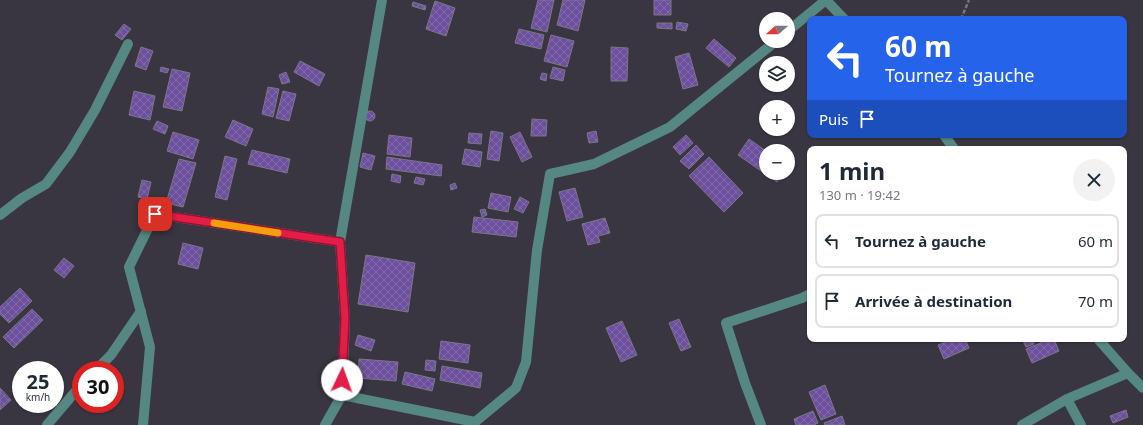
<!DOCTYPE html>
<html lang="fr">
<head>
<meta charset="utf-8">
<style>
  :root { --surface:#fff; --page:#f2f2f3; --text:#1f2937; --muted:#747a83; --line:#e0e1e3 }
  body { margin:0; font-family:"Noto Sans",sans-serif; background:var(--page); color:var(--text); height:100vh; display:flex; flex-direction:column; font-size:15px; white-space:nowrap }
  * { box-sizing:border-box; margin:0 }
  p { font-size:13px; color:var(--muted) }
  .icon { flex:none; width:22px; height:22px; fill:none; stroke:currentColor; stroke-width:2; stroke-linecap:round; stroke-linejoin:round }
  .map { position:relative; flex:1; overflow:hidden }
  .details { position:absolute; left:807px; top:146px; width:320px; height:196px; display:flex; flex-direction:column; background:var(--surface); border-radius:8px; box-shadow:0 1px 3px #0004 }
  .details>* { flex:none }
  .top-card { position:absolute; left:807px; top:16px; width:320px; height:122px; border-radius:8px; box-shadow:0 1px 3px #0004; background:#2563eb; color:#fff; overflow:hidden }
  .needle { width:26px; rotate:249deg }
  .tools { position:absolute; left:759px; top:12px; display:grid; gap:8px }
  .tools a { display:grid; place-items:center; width:36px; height:36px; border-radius:50%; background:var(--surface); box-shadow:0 1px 3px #0004; font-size:20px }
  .speed { position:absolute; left:12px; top:361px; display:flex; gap:8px; font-size:20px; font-weight:700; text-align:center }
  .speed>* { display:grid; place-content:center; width:52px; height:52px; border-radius:50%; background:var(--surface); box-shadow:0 1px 3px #0004; line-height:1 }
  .speed small { font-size:10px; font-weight:400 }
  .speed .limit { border:6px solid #d22; background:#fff; color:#111 }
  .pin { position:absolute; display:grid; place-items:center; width:34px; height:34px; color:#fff; margin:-17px; border-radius:8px; box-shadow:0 2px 6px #0006 }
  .me { position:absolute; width:44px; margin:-22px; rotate:3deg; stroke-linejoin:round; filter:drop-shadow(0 0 3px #0008) }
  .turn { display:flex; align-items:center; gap:14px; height:84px; padding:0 12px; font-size:18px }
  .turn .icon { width:52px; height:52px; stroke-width:2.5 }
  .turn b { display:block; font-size:28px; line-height:34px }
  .then { display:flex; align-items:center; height:38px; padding:0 12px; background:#0003; gap:8px; font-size:15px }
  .round { display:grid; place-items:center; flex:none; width:42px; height:42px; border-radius:21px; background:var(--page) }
  .summary { display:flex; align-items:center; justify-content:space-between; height:68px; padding:0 12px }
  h1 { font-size:24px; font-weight:700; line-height:30px }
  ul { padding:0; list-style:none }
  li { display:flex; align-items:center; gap:12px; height:54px; margin:0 8px 6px; padding:0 4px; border:2px solid var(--line); border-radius:8px }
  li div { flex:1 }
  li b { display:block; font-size:15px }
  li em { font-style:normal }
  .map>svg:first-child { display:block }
  .building { fill:url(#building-cross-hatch); stroke:#7b7784 }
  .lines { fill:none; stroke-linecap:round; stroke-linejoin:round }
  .path { stroke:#77747e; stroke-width:2.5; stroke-dasharray:4 2; stroke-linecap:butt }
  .minor { stroke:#568883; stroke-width:10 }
  .route-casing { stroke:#92132f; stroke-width:10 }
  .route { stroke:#e11d48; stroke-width:7 }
  .slow { stroke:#f59e0b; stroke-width:7 }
</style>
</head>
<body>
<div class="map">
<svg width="1143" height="425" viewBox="0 0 1143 425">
  <defs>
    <pattern id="building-cross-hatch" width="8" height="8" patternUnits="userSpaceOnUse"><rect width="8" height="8" fill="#6d509d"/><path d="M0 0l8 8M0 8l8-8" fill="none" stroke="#8269ab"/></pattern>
  </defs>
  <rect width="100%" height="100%" fill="#393641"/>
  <path class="building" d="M538,0H554L547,32L531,28Z
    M563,0H585L578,31L557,25Z
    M654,0H671V15H654Z
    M435,1L455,8L446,36L426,29Z
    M413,2L426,6L425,10L412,6Z
    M677,22L688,24L686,31L676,29Z
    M657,23H672V29L657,28Z
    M124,24L131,29L122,40L115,35Z
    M519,29L544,35L541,49L515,43Z
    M551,35L574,41L567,67L544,61Z
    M714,39L736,58L729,67L706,48Z
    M141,47L153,51L146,70L135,66Z
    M611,47L628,48L627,81H611Z
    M689,53L698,85L683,89L675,57Z
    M300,61L325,74L319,86L294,72Z
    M161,67L169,69L167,73L160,71Z
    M553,67L565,70L563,81L550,78Z
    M172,69L190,73L182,111L163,107Z
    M286,72L290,82L282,84L279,75Z
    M542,73L547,74L546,81L540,79Z
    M268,87L279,89L273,117L262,114Z
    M134,91L155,96L150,120L129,115Z
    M283,91L296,94L289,121L276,118Z
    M365 116a5 5 0 1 1 10 0a5 5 0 1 1-10 0Z
    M532,119L547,120L546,136H531Z
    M233,120L253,129L246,146L225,137Z
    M157,121L168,126L165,134L153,129Z
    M491,131L503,133L499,161L487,159Z
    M596,131L598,142L589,143L587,133Z
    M173,132L199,140L193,159L167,151Z
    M520,132L532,157L522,162L510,137Z
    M469,133L482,134L481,144L468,143Z
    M389,135L412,138L410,157L387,154Z
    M686,135L693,143L680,155L673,147Z
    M749,139L766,151V173H783L777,182L738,155Z
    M696,145L704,154L689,169L680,161Z
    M465,149L482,152L480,167L462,164Z
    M252,150L290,159L287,173L248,164Z
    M363,153L375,156L371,170L360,167Z
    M225,156L237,159L227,200L215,197Z
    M387,157L442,165L441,176L386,169Z
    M709,157L743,193L724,212L689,176Z
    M179,159L196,163L183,207L166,203Z
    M392,174L401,176L400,183L391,181Z
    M416,177L425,179L423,185L414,183Z
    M142,180L151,182L147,199L138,197Z
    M455,183L457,188L451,190L450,185Z
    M575,188L583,217L567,221L559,192Z
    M491,193L511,197L508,212L488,208Z
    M520,197L529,202L523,213L514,209Z
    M485,209L487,215L482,217L480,210Z
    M474,217L518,222L516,237L472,232Z
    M605,218L610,233L598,236L600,242L588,245L582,224Z
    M183,243L203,248L198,269L178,264Z
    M366,255L415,263L408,312L358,304Z
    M64,258L74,266L64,278L54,270Z
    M20,288L32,301L9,323L0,314V307Z
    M32,309L43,320L14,348L3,337Z
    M679,319L691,347L681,351L669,323Z
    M622,321L637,355L621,362L606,328Z
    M358,335L375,340L371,351L355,345Z
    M952,339H965L969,348L944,359L938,345Z
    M1022,339H1032L1034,344L1026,347Z
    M1050,339H1054L1059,351L1032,363L1026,349Z
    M441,341L470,345L468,363L439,359Z
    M359,359L398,362L396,381L358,378Z
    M426,360L436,361L435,371L425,370Z
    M442,366L482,373L480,388L440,380Z
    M405,372L435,379L432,391L402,384Z
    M825,385L836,414L821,420L809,392Z
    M0,388L11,400L0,410Z
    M1126,410L1128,417L1113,423L1110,416Z
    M813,411L818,423L814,425H796L794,419Z
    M842,416L845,425H825L824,423Z"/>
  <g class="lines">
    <path class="path" d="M961,19L969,0"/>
    <path class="minor" d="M826,0L844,19
      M788,31L826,0
      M944,135L954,149
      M0,215L22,198L46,184L70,152L95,110L128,44
      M1098,339L1128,373L1143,388
      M96,370L111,355L141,311
      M342,395L475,422
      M1067,399L1081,425
      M475,422L516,388L526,362L537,250L550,174L594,164L670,127L776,41
      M47,425L81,385
      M143,425L150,347L129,267L155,214L340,242
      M325,425L342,395L345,319L340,242L382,0
      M761,425L745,383L726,323L802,298L810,294
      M1022,425L1067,399L1128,373"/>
  </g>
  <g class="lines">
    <defs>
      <path id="route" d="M155,214L340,242L345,318L342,380"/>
    </defs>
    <use href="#route" class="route-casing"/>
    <use href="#route" class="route"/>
    <path class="slow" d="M214,223L278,233"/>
  </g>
</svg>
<div class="tools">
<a><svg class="needle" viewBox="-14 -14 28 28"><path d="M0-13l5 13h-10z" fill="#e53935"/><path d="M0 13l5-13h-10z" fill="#747a83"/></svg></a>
<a><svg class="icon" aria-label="layers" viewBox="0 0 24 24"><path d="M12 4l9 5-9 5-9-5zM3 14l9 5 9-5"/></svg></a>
<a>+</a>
<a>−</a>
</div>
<div class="speed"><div>25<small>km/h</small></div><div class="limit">30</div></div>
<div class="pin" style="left:155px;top:214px;background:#d93025"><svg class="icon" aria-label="arrive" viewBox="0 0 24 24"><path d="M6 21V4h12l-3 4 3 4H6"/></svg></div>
<svg class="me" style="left:342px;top:380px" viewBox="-20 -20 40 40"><circle r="19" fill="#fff"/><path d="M0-13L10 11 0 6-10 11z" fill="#e11d48"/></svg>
<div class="top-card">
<div class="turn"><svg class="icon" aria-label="left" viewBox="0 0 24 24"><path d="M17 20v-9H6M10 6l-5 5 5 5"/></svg><div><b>60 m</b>Tournez à gauche</div></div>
<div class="then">Puis<svg class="icon" aria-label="arrive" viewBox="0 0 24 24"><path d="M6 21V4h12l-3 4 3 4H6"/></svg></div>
</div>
<section class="details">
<div class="summary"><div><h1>1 min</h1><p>130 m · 19:42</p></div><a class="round"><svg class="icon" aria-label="close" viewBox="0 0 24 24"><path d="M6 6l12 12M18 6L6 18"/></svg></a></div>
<ul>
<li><svg class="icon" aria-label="left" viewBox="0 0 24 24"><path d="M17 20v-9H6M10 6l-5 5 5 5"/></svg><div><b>Tournez à gauche</b></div><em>60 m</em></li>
<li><svg class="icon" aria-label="arrive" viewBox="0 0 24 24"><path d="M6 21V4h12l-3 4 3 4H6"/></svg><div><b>Arrivée à destination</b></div><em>70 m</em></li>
</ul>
</section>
</div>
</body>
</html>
